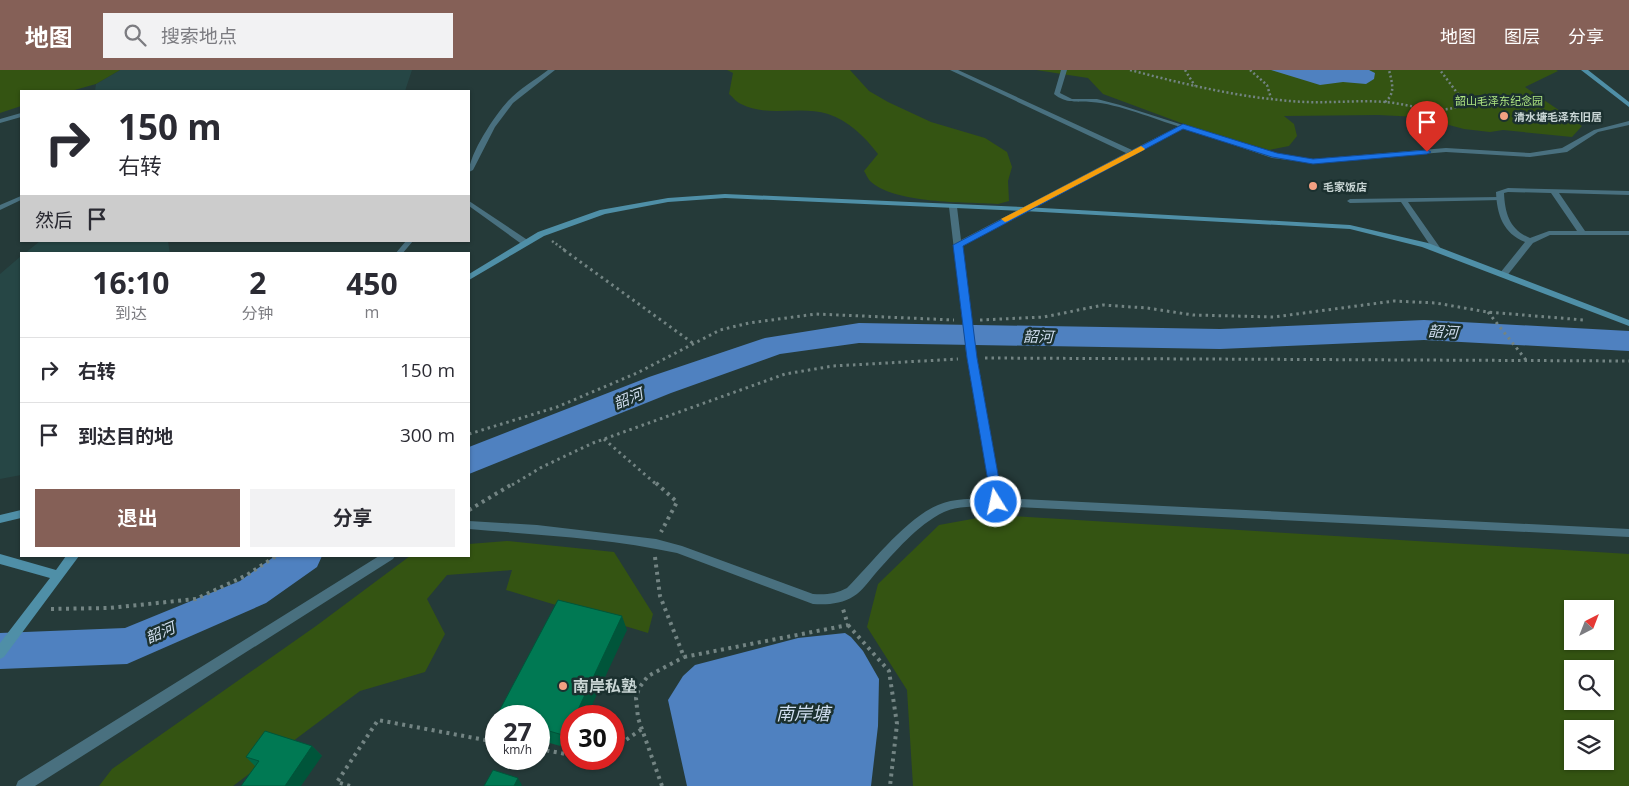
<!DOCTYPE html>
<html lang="zh">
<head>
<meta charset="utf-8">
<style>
  :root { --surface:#fff; --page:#f2f2f3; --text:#2b2b33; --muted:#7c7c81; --line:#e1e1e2; --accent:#856057 }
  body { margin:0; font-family:"Open Sans","Noto Sans SC",sans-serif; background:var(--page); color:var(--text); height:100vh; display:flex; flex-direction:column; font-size:19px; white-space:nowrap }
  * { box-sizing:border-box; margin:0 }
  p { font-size:16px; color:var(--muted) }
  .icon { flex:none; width:28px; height:28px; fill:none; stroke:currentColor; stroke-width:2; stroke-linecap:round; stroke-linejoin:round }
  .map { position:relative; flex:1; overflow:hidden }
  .panel { position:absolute; left:20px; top:182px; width:450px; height:305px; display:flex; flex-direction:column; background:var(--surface); border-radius:0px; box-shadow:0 1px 4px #0004 }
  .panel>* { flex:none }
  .hud { position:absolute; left:20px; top:20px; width:450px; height:152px; border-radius:0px; box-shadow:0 1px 4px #0004; background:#fff; color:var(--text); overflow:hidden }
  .needle { width:32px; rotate:42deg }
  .fabs { position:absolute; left:1564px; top:530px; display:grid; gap:10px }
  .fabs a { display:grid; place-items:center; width:50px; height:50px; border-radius:0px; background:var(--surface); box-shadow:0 1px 4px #0004; font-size:25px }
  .speed { position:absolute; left:485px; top:635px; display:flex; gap:10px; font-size:25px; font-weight:700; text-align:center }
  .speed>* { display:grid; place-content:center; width:65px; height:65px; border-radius:50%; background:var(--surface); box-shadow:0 1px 4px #0004; line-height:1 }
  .speed small { font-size:12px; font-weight:400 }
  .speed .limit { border:8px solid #d22; background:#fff; color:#111 }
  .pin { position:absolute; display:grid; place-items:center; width:42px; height:42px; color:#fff; margin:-51px -21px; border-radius:50% 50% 50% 0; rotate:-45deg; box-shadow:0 0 5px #0007 }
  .pin .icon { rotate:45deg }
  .me { position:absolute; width:55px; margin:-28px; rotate:350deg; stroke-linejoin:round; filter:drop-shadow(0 0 4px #0008) }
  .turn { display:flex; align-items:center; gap:18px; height:105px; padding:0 15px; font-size:22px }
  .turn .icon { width:65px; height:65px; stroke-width:2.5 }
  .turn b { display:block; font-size:35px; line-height:42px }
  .then { display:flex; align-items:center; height:48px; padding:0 15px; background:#0003; gap:10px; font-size:19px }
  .eta { display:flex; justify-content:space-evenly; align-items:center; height:85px; text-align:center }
  .eta b { font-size:30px; font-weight:700; line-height:35px }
  .button { display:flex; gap:10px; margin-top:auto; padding:10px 15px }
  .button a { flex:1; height:58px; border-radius:0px; background:var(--accent); color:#fff; font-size:20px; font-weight:700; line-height:58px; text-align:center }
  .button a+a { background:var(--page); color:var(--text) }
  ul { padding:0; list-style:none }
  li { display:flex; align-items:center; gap:15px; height:65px; padding:0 15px; border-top:1px solid var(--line) }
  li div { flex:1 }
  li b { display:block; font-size:19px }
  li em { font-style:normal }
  header { display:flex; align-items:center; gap:30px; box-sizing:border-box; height:70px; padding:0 25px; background:var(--accent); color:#fff }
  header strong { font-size:24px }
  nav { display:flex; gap:28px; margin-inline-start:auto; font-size:18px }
  .search { width:350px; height:45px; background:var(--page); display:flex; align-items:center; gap:12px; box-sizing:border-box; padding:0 18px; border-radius:0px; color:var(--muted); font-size:19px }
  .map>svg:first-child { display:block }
  .built { fill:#264645 }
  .green { fill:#345412; fill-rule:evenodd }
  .water { fill:#4f81c0 }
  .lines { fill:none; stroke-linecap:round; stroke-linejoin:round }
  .river { fill:#4f81c0; fill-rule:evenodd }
  .path-far2 { stroke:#738483; stroke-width:2.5; stroke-dasharray:2 2.5; stroke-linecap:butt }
  .path-far1 { stroke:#738483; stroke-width:3; stroke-dasharray:2.5 4; stroke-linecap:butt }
  .path { stroke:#738483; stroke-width:4; stroke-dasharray:3 4.5; stroke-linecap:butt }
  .service { fill:#49707f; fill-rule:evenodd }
  .minor { fill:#49707f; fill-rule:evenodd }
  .secondary { fill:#4f8fa7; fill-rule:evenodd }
  .wall { fill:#006847 }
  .shaded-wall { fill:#00553a }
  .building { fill:#007953; stroke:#00553a }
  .route { fill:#1a73e8; stroke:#114b97 }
  .slow { fill:#f59e0b }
  .poi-dot { fill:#f3a082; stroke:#1b302f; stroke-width:2 }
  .labels { text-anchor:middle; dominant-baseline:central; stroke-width:5; stroke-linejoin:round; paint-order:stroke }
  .far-park-label { font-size:11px; fill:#ade481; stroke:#1b302f }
  .far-poi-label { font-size:11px; font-weight:bold; fill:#c9d6d5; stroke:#1b302f; text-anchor:start }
  .water-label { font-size:15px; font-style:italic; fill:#d1dff0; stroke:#1b302f }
  .near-poi-label { font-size:16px; font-weight:bold; fill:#c9d6d5; stroke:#1b302f; text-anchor:start }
  .near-water-label { font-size:18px; font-style:italic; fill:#d1dff0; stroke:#1b302f }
</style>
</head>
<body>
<header>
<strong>地图</strong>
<div class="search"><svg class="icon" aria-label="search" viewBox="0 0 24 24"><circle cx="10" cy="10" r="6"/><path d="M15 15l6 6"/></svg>搜索地点</div>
<nav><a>地图</a><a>图层</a><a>分享</a></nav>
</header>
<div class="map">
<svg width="1629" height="716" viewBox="0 0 1629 716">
  <rect width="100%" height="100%" fill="#253a39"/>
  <path class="built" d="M120,0H412L405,21H95L96,14Z
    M40,171H168L170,184H24Z
    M21,186V405L0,409V204Z"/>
  <path class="green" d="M0,0H120L96,14L71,21H21V36L0,43Z
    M727,0H850L869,21L888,32L931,52L985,68L1007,82L1012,97L1008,111L1009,131L998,134C965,132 894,134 870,111C868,109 866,104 864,101L878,84C865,67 849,51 828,44C800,35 768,48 741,34C736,32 733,27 729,24L733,3Z
    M1036,0H1556L1558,1L1525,17L1582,56L1572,67L1503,60L1490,62L1464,59L1419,47L1378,45L1284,46L1294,54L1297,66L1289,76L1269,80L1200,60L1103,24L1088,8Z
    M994,445L1629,484V716H913L907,620L867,557L878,514L939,455ZM1572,539H1605V571H1572ZM1572,599H1605V631H1572ZM1572,659H1605V691H1572Z
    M507,471L614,482L653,544L648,563L506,520L512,500L447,505L427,529L445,564L425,602L360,621L233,716H99L112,699L316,556L410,486H469V474Z"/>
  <path class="water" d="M1271,0H1369L1375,3L1374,9L1366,14L1343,12L1320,15Z
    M845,563L851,567L863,581L879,609L878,656L871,716H687L668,630L683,606L695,595L798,568Z"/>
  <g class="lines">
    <path class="river" d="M1424,250L1629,261V281L1424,270L1220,279L859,273L780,284L671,323L469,404V377L649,307L765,268L859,253L1220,259Z
      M275,486H322L317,497L266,533L127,594L0,599V563L125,558L240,511Z"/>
    <path class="path-far2" d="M1130,0C1187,15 1246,29 1305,32C1332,33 1359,30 1385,32C1411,34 1434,45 1460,36L1461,28L1440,0
      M1185,0L1195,16
      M1250,0L1267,15L1271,28
      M1385,32C1396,23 1392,13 1389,0
      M552,171L566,181"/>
    <path class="path-far1" d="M564,180L694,274
      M1488,242L1526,290
      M980,250L1044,247L1103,235L1147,238L1193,245L1274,247L1394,231L1436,233L1487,242L1584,250
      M985,288L1629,291
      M469,364L557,337L637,303L720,260L749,253L816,244L954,250
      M604,369L657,415
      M512,415L542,397L593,373L785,304L833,296L958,289"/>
    <path class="path" d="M656,413L677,432L661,462
      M469,440L514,413
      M655,487L660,526L684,587L848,555L843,539
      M51,539L109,538L196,529L247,505L276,486
      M848,555L889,601L897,654L890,716
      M614,678L642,659
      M539,679L571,685
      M350,716L337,712L378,650L496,672
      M662,716L638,648L636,628L639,618L648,606L684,587"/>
    <path class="service" d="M1061,0H1067L1060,23L1072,29H1097L1120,35L1186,56L1181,57C1153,49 1120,34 1091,32C1077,31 1066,34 1054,24Z
      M21,43V47L0,53V49Z
      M21,126V130L0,140V135Z
      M1500,127L1503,129L1502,130L1408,132L1441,179L1437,181H1434L1401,132L1350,133L1347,131L1350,129Z
      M406,171H413L402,184H395Z"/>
    <path class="minor" d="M548,0H555L513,33L495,57L473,100L469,102C469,84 495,45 508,31C519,19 535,10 548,0Z
      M950,0H958L1132,80L1183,54L1276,84L1313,89L1446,78L1530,83L1562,78L1594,60L1629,51V55L1598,62L1567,82L1530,87L1446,82L1313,93L1272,88L1184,58L962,176L976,282L1002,428L1629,459V467L997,436C980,437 959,435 944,442C917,455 895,482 875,504C869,511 862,521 854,526C842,534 827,535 813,534L677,483C609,468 538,465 469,459V451L537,455L656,469L682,476L813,524C825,525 836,524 847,518C872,493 905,449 938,435C954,428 973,429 991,428L966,282L949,137L953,135L957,137L961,170L1126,83Z
      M1508,118L1629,121V125L1559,123L1585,161H1629V165H1550L1533,173L1506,207H1500V203L1525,172C1503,163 1497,145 1496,122ZM1508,122L1551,123L1577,161H1549L1530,168C1510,160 1505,144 1504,123Z
      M469,131L529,171V175H523L469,136Z
      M379,486H395L393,489L35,716H16L18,711Z"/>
    <path class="secondary" d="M1581,0H1588L1629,32V37Z
      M725,124L1024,137L1350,155L1428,173L1629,250V256L1422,177L1350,159L1024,141L725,128L668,132L605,144L544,166L469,210V204L538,162L600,140L668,128Z
      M21,440V448L0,453V445Z
      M0,484L56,500L66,486H79L4,587L0,589V573L50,508L0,494Z"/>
  </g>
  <path class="wall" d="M627,560L571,646V679L539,670V646H496V647Z
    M312,676L322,686L255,696L246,687Z"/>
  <path class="shaded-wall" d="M622,546L627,560L587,646H575Z
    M571,655V677L566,666Z
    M312,676L322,686L301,716H285Z
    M518,708L522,715L521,716H514Z"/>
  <path class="building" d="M558,530L622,546L575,646H571V655L566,666L539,658V646L496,647Z
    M265,661L312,676L285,716H241L259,691L246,687Z
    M493,700L518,708L514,716H484Z"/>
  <path class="route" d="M1183,54L1277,83L1313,89L1427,80L1431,82L1427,84L1313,94L1272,87L1183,59L963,176L977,288L1003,432L1001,435H992L967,288L953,175Z"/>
  <path class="slow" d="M1141,76L1145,79L1144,80L1008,151L1005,152L1001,149Z"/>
  <g class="poi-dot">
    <circle cx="1504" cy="46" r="5"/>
    <circle cx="1313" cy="116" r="5"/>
    <circle cx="563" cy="616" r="5"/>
  </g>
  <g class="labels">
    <g class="far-park-label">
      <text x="1499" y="30">韶山毛泽东纪念园</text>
    </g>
    <g class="far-poi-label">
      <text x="1514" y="46">清水塘毛泽东旧居</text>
      <text x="1323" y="116">毛家饭店</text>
    </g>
    <g class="water-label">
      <text transform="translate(1443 261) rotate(3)">韶河</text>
      <text transform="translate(1038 266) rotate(1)">韶河</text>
      <text transform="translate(628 328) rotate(-22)">韶河</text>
      <text transform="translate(160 562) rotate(-23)">韶河</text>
    </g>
    <g class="near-poi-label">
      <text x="573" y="616">南岸私塾</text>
    </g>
    <g class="near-water-label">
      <text x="803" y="643">南岸塘</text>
    </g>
  </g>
</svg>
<div class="fabs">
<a><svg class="needle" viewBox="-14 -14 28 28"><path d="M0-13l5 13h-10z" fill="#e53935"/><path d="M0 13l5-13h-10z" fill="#7c7c81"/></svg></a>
<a><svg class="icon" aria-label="search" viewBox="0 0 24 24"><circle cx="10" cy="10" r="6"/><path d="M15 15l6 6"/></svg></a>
<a><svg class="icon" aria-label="layers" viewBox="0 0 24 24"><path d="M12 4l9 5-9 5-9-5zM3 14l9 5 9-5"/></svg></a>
</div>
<div class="speed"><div>27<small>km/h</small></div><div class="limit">30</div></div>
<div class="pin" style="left:1427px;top:82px;background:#d93025"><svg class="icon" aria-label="arrive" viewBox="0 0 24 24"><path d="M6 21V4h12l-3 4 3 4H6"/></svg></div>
<svg class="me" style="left:996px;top:432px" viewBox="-20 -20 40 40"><circle r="17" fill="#1a73e8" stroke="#fff" stroke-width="3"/><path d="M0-11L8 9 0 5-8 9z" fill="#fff"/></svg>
<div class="hud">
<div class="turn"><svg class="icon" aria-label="right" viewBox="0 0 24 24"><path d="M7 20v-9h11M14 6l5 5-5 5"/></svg><div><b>150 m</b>右转</div></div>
<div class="then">然后<svg class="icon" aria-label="arrive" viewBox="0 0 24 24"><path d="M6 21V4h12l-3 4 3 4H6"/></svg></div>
</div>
<section class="panel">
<div class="eta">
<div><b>16:10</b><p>到达</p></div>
<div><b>2</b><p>分钟</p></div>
<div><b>450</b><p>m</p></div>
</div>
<ul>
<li><svg class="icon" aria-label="right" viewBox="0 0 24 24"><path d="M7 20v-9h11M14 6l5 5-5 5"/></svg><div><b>右转</b></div><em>150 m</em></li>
<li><svg class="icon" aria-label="arrive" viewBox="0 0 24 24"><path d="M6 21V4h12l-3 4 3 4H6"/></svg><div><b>到达目的地</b></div><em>300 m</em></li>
</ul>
<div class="button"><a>退出</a><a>分享</a></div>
</section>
</div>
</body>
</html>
